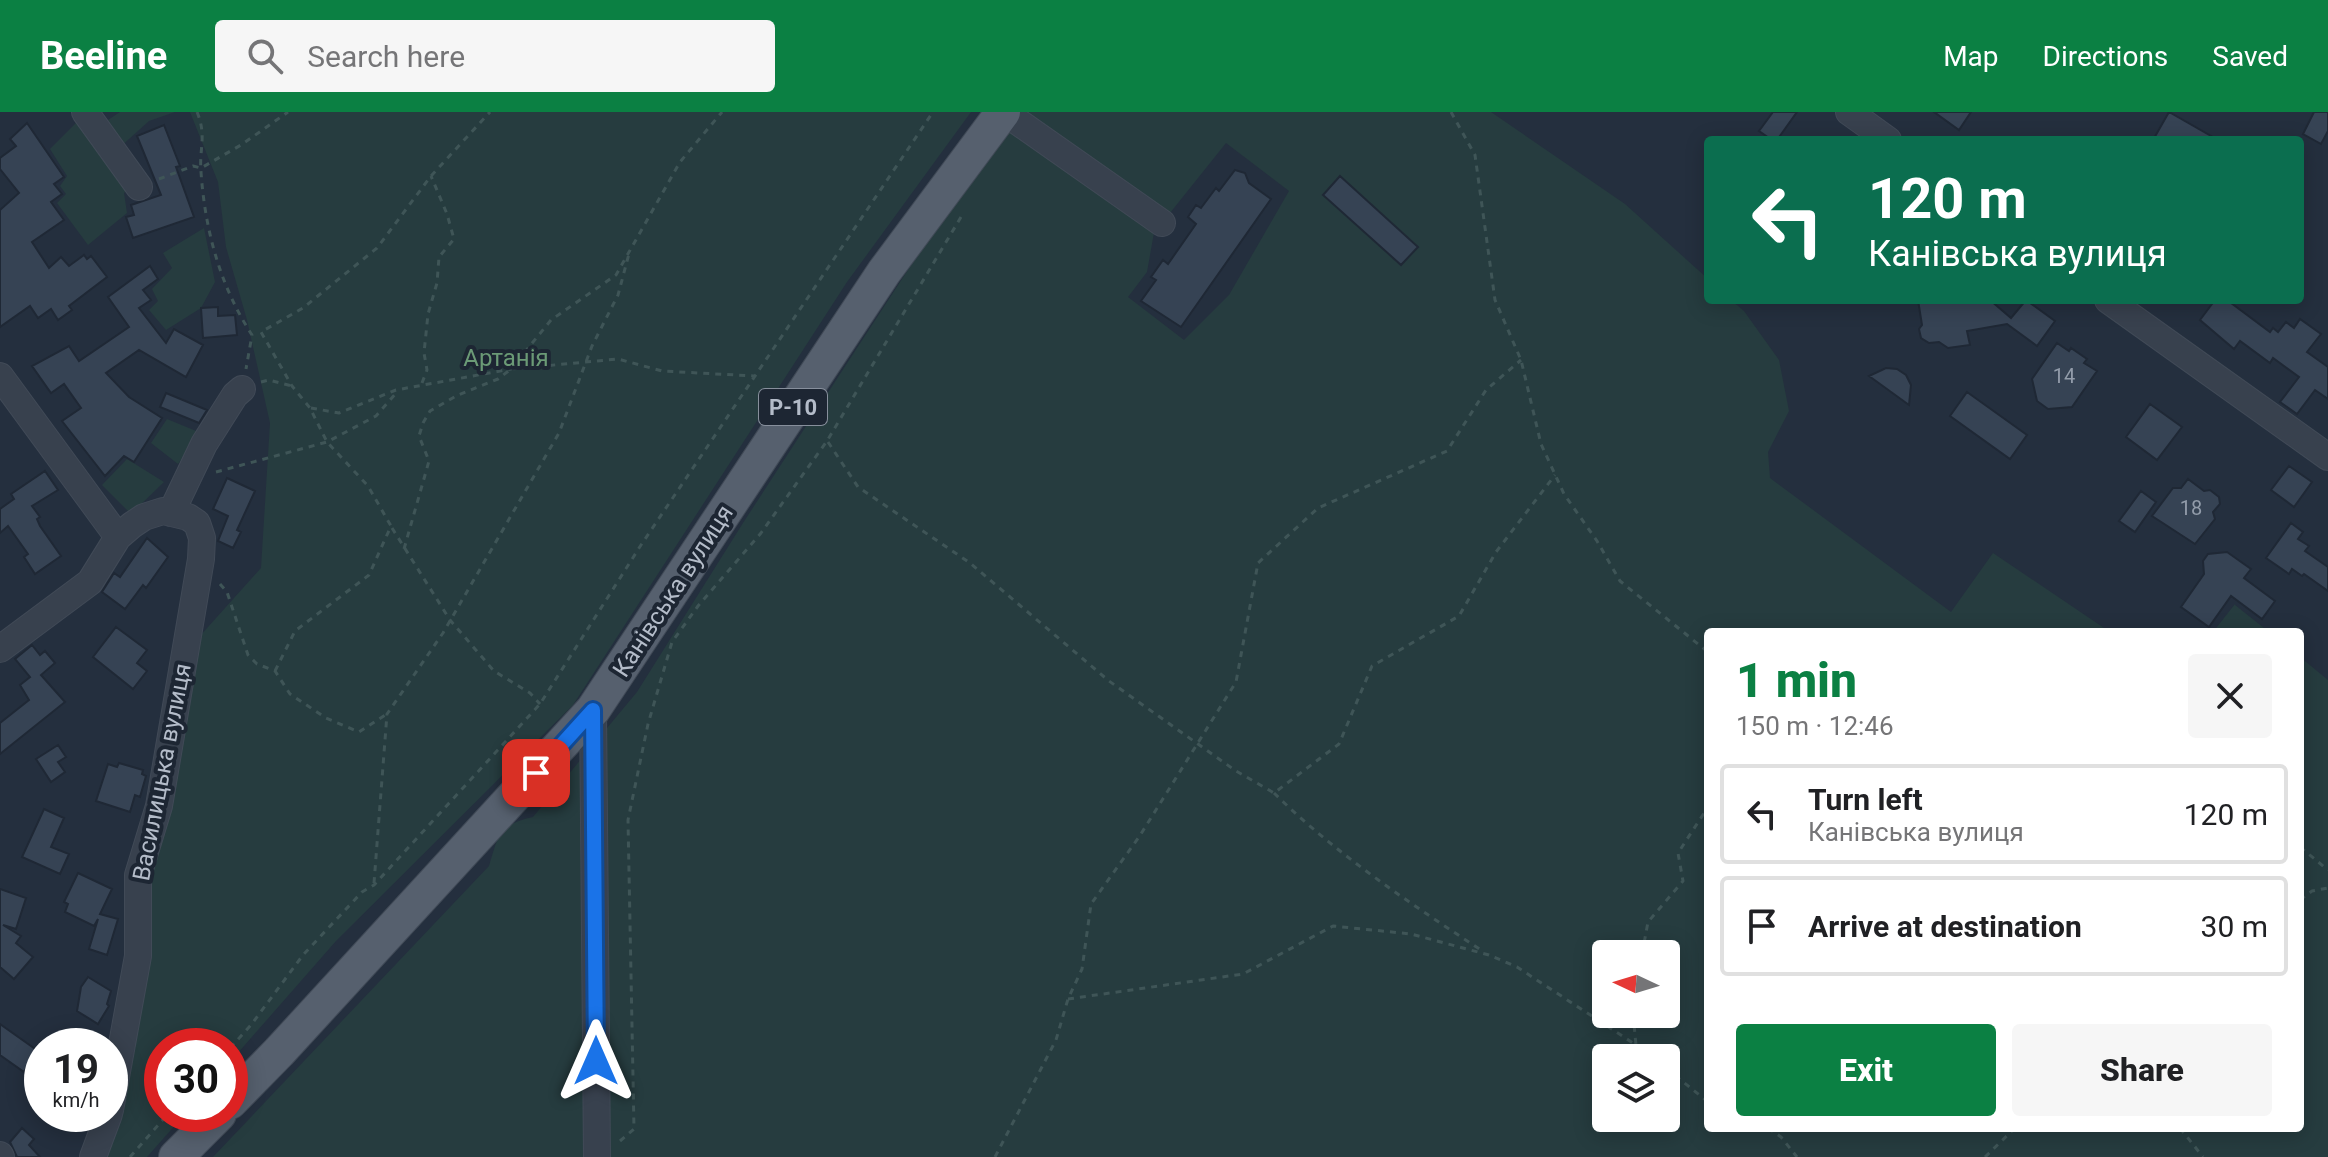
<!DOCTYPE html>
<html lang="en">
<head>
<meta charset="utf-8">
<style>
  :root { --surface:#fff; --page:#f6f6f6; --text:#202124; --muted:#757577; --line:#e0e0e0; --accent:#0b8043 }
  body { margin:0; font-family:Roboto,sans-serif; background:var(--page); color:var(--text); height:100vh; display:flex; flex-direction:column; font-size:30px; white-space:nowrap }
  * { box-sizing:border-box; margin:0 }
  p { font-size:26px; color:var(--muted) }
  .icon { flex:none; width:44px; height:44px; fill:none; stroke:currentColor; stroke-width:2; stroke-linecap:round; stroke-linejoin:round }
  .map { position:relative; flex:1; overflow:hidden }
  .drawer { position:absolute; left:1704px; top:516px; width:600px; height:504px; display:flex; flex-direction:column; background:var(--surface); border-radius:8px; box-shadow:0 4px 20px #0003 }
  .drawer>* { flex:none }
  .banner { position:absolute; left:1704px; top:24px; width:600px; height:168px; border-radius:8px; box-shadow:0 4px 20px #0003; background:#0b6e4f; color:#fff; overflow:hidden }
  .needle { width:52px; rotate:274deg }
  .buttons { position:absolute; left:1592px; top:828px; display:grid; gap:16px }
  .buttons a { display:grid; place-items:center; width:88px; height:88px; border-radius:8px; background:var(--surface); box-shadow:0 4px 20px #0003; font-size:40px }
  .speed { position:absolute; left:24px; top:916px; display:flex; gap:16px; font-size:40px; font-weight:700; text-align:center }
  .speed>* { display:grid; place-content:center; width:104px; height:104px; border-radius:50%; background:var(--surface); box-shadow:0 4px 20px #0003; line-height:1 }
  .speed small { font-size:20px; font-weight:400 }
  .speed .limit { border:12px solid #d22; background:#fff; color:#111 }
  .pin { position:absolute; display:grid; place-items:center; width:68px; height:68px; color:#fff; margin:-34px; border-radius:16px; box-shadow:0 4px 12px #0006 }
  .me { position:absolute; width:88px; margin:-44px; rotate:0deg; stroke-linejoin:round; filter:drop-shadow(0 0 6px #0008) }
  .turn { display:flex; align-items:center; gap:28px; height:168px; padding:0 32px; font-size:36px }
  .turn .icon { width:104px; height:104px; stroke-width:2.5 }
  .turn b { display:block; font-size:56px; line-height:68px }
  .round { display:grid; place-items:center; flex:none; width:84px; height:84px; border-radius:8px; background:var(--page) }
  .summary { display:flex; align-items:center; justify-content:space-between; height:136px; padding:0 32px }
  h1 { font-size:48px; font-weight:800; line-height:60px; color:var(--accent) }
  .action { display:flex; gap:16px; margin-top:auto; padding:16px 32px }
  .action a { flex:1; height:92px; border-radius:8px; background:var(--accent); color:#fff; font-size:32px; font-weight:800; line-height:92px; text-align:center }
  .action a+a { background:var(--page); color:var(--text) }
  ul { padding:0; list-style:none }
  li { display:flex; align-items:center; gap:24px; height:100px; margin:0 16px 12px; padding:0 16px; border:4px solid var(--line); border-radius:8px }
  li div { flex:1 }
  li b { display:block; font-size:30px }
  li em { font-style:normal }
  header { display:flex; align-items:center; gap:48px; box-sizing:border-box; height:112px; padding:0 40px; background:var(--accent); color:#fff }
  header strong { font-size:38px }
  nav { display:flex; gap:44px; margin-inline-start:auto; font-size:28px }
  .search { width:560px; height:72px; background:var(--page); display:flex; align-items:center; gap:20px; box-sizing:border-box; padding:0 28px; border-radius:8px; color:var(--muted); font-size:30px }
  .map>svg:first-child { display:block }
  .green { fill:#263c3f; fill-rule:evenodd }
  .building { fill:#364354; stroke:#1f2835; stroke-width:2 }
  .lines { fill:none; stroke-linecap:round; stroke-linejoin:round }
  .minor-casing { stroke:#414a57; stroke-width:28 }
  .major-casing { stroke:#414a57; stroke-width:36 }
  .path { stroke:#3f5557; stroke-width:3; stroke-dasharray:6 6; stroke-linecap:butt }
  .minor { stroke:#38414e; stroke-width:26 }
  .major { stroke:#56606e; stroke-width:34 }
  .route-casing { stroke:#114b97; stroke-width:20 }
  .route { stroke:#1a73e8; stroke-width:14 }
  .labels { text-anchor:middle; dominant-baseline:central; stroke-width:8; stroke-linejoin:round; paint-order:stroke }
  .number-label { font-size:20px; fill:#929caa }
  .shield { fill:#1d2633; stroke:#878f9c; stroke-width:2 }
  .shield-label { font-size:22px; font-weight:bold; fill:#b4bcc9 }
  .park-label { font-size:24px; fill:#6b9a76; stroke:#1d2633 }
  .street-label { font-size:24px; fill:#b4bcc9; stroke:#1d2633 }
</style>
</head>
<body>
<header>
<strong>Beeline</strong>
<div class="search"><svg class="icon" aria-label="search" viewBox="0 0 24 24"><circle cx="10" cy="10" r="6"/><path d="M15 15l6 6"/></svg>Search here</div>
<nav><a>Map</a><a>Directions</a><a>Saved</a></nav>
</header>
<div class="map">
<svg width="2328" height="1045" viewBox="0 0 2328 1045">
  <rect width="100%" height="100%" fill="#242f3e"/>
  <path class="green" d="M120,0H175L149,9L119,36L102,12Z
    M190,0H971L847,170L573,593L336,829L230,950V934H162V1002H185L147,1045H101L120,957L175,633L182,544L261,456L270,311L247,208L226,135L218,70Z
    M1013,0H1491L1625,92L1708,167V188H1731L1744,199L1779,248L1789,299L1768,340L1770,366L1951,500L1993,441L2110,520H1708V1016H2300V545L2328,568V1045H213L489,754C499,722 498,713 533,705L637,580L743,411L1005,9L1155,115L1147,160L1128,185L1184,228L1229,183L1289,79L1226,31L1166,106ZM1606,842H1666V902H1606ZM1606,946H1666V1006H1606Z
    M78,9L128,77L124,81L127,101L88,133L57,91L66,82L60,74L67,64L50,37Z
    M204,116L215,170L201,196L166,218L149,198L158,189L152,177L172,156L163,141Z
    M167,307L201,321L178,352L151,331Z
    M127,347L164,370L131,402L102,373Z
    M2235,492V493L2269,520H2213Z"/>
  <path class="building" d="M1773,0H1797L1777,28H1772L1759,19Z
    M1934,0H1971L1959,18Z
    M2169,0L2218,28H2153Z
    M2314,0H2328V19L2321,32L2303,22Z
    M27,11L64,65L54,72L62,82L51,90L64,108L32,130L49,156L61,145L69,154L84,143L87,147L91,144L107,165L69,194L72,198L58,208L51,197L38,206L30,194L0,215V98L19,81L0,57V46L16,34L10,27Z
    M164,13L180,54L176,55L194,105L133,126L126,105L134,103L131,93L161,83L137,24Z
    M1235,58L1245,61L1249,71L1271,87L1181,215L1141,189L1156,168L1151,165L1163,148L1168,152L1196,112L1188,105L1196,93L1201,96L1216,76L1219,79Z
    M1340,64L1418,135L1401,153L1323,83Z
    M150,154L158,167L143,178L151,188L139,196L166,231L174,217L203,233L186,265L139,238L106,261L129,285L162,306L134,350L124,344L105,364L62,309L81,296L64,272L51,281L32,254L69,234L79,249L129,215L108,185Z
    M1918,188H1990L2011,206L2026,188L2055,209L2037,234L2007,212L1967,219L1970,233L1948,236L1939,230L1929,231L1921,226L1919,217L1922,213Z
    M2215,188H2227L2270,220L2273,216L2278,220L2286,210L2294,216L2300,207L2321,222L2307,240L2328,255V287L2315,278L2297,302L2280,290L2299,265L2273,246L2270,251L2240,229L2234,237L2200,208Z
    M218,195V204L235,203L237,223L203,226L201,196Z
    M2057,231L2069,239L2071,236L2087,247L2084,251L2097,259L2072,295L2048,297L2037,289L2032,267Z
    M1886,256L1897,257L1906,263L1911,273L1909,293L1869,264Z
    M1967,280L2027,323L2010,347L1950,304Z
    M166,281L207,298L199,311L160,295Z
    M2150,292L2182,315L2157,348L2126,325Z
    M2289,354L2312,370L2294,395L2271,378Z
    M45,359L58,378L32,394L40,405L37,407L40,414L61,444L35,462L24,445L28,442L8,414L0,421V397L14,387L11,382Z
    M227,366L255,379L237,418L241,420L233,436L218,429L228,404L213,397Z
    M2188,367L2204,379L2210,378L2219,385L2220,392L2213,400L2215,407L2195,432L2152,404L2173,376H2181Z
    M2141,379L2156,390L2135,420L2119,409Z
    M2291,411L2303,420L2298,427L2309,434L2305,439L2328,455V479L2304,462L2302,464L2292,457L2289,462L2266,446Z
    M147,426L168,445L146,476L143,473L125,497L102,480L114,461L120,465Z
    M2227,440L2251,457L2244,466L2275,489L2262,507L2231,484L2209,515L2181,495L2204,462L2203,449L2208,442Z
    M116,515L147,538L137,551L147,559L133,577L93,545Z
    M32,533L40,543L45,539L55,551L41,563L65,590L0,642V611L29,588L20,573L30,565L15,547Z
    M58,633L66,645L58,650L65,660L51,670L36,647Z
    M119,651L143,658L142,662L146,664L140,685L135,683L130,700L96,689L108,652L117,655Z
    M44,697L64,706L51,735L69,742L60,762L22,745Z
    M78,761L112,777L100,802L118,807L107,843L89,837L98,807L94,814L65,800L68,792L64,790Z
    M0,777L26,786L16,817L3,813L21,824L16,831L33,845L14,867L0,855Z
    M88,865L111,879L107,892L109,894L98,912L77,899L81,875Z
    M0,912L38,939L24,960L0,943Z
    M22,1016L34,1027L29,1033L40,1045H17L10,1030Z"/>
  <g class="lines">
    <defs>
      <path id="minor" d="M85,0L139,75
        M1004,0L1162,111
        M1849,0L1888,28
        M2108,188L2328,345
        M0,264L118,425
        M171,401L204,332L235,283L242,277
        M0,537L90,470L118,425L132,413L144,405L163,399L188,405L197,411L202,426L201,447L159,694L138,763V844L110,998
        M593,598L597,1045
        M0,1043L1,1045
        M93,1045L109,1002"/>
      <path id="major" d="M230,990L279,940L593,598L884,160L1003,0
        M176,1045L219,1002"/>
    </defs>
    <use href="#minor" class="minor-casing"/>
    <use href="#major" class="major-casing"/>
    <path class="path" d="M197,0C207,24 199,36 201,60C205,118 220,174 252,223L246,257
      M1451,0L1475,43L1495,188L1521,248L1541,332L1564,382L1597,429L1620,469L1708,540
      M159,67L193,54L201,56L241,33L288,0
      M261,270L269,268L292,274
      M422,271L427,258L424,241L428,202L437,171L439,145L454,127L447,102L431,64
      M311,296L339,301L396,278L511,257L551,208L616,163L680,50L722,0
      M828,330L858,375L970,451L1109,569L1236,659L1274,681L1339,632L1372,554L1459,504L1496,440L1555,363
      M216,360L327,330L376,304L398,279
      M392,416L450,508L494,559L530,581L540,592
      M404,437L429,349L419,324L423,311L430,299L456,284L498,267L511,257L618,247L662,259L754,264
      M220,472L227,480L248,543L257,552L275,559L290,582L326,606L359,620L387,602
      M275,559L295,519L369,463L391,414L368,374L327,330L310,296L292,274L261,220L303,196L377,136L431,64L490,0
      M1274,681C1337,743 1411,792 1484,840
      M2300,735L2328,758
      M374,771L387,602L443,521L559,321L592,234L618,183L630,138
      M2300,788L2312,779L2328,776
      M1642,842L1648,810L1683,769L1678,741L1708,695
      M1068,887L1243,862L1333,814L1411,822L1489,843L1517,855L1636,933
      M1633,902L1636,933L1653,946
      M230,936L251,913L303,843L362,780L374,773L540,592L641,433L933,0
      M1666,956L1708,990
      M1768,1016L1781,1025L1797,1045
      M2180,1016L2203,1045
      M620,1029L634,1017L628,708L648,612L672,530L698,494L761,421L827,329L964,100
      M130,1045L168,1002
      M995,1045L1056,928L1068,887L1082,857L1091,792L1139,725L1236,570L1258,451L1318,396L1447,339L1486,278L1521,248
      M1985,1045L2015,1016"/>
    <use href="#minor" class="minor"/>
    <use href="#major" class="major"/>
  </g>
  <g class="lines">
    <defs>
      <path id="route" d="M536,661L593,598L596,949"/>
    </defs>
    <use href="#route" class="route-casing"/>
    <use href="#route" class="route"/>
  </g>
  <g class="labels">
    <g class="number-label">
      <text x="2064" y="264">14</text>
      <text x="2191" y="396">18</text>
    </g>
    <rect class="shield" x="759" y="277" width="68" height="36" rx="6"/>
    <g class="shield-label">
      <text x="793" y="295">Р-10</text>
    </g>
    <g class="park-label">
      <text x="506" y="246">Артанія</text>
    </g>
    <g class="street-label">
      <text transform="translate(673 479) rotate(-57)">Канівська вулиця</text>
      <text transform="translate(162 660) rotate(-79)">Василицька вулиця</text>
    </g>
  </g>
</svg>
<div class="buttons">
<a><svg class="needle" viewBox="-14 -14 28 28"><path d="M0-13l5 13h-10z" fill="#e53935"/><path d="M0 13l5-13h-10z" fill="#757577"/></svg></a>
<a><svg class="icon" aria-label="layers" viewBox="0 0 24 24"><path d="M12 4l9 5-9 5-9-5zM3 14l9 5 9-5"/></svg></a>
</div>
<div class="speed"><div>19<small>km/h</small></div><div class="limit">30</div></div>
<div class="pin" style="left:536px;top:661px;background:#d93025"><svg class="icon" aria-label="arrive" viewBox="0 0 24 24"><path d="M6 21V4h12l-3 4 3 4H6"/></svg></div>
<svg class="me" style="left:596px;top:949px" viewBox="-20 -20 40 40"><path d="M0-17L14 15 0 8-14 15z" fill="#1a73e8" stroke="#fff" stroke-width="4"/></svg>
<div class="banner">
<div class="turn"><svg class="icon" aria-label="left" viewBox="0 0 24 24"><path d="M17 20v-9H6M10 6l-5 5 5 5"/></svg><div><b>120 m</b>Канівська вулиця</div></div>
</div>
<section class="drawer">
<div class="summary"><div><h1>1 min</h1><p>150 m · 12:46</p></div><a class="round"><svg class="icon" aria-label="close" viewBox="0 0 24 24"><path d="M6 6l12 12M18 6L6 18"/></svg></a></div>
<ul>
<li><svg class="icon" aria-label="left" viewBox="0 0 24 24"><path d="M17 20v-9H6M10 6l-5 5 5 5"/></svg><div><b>Turn left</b><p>Канівська вулиця</p></div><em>120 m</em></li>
<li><svg class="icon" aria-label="arrive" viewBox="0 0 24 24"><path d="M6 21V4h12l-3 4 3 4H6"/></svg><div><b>Arrive at destination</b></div><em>30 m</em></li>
</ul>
<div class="action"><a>Exit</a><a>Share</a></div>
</section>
</div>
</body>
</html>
